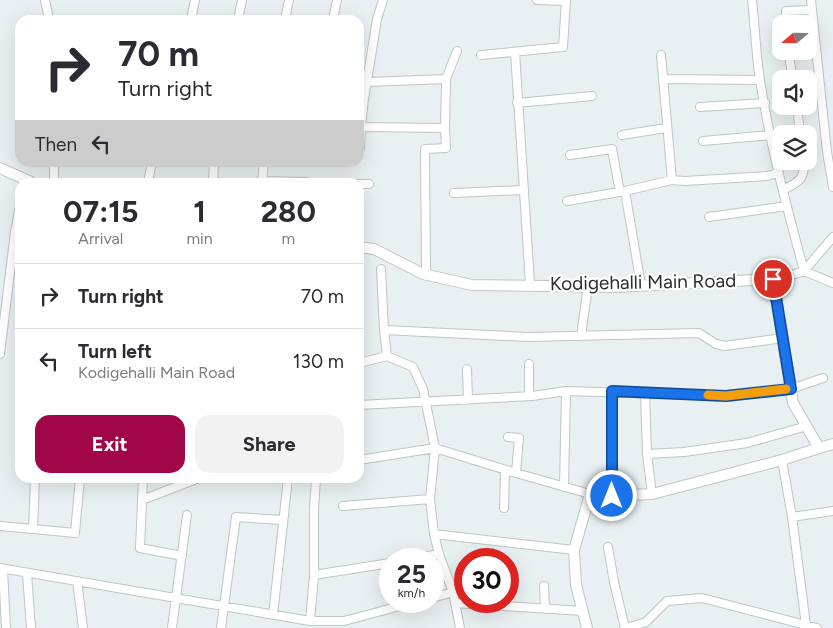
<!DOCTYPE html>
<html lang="en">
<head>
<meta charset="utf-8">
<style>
  :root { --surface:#fff; --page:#f2f2f3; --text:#2b2b33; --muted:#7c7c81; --line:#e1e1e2; --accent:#a10748 }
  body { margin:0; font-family:Figtree,sans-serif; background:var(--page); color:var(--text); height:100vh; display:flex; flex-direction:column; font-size:19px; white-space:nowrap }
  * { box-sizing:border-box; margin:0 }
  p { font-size:16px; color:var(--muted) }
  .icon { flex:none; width:28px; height:28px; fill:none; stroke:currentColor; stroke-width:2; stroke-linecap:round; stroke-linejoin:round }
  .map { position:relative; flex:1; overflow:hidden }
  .drawer { position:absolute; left:15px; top:178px; width:349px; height:305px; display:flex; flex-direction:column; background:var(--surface); border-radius:15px; box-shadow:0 5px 20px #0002 }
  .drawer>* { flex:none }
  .banner { position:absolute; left:15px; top:15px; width:349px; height:152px; border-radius:15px; box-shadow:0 5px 20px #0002; background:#fff; color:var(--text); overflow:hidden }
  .needle { width:32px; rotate:250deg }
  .tools { position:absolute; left:772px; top:15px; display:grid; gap:10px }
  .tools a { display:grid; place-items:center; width:45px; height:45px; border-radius:10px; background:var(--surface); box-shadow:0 5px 20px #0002; font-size:25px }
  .speed { position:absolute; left:379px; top:548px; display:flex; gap:10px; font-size:25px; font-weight:700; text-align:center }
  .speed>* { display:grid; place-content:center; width:65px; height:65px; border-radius:50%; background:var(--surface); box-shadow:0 5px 20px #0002; line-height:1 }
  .speed small { font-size:12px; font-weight:400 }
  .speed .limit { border:8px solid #d22; background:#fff; color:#111 }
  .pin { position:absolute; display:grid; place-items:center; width:42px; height:42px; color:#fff; margin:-21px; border:2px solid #fff; border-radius:50%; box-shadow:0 1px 5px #0007 }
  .me { position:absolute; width:55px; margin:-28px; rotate:0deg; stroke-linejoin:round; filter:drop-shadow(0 0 4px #0008) }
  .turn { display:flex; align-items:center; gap:18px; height:105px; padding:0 20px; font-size:22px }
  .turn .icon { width:65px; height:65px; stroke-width:2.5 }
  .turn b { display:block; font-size:35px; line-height:42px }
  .then { display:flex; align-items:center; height:48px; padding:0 20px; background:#0003; gap:10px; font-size:19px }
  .eta { display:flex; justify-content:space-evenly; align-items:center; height:85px; text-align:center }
  .eta b { font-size:30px; font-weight:700; line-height:35px }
  .action { display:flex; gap:10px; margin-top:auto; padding:10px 20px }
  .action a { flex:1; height:58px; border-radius:15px; background:var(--accent); color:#fff; font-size:20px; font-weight:700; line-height:58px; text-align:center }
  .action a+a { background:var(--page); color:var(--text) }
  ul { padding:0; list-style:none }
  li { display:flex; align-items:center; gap:15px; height:65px; padding:0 20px; border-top:1px solid var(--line) }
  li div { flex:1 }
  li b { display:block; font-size:19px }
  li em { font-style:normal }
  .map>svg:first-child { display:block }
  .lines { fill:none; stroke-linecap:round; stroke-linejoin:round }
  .minor-casing { stroke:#bec5c7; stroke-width:10 }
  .tertiary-casing { stroke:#bec5c7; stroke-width:12 }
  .minor { stroke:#fff; stroke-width:8 }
  .tertiary { stroke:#fff; stroke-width:10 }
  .route-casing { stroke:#114b97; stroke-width:12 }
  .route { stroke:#1a73e8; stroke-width:9 }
  .slow { stroke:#f59e0b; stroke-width:9 }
  .labels { text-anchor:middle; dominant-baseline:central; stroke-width:4.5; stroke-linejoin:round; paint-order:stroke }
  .street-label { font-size:19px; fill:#2a2c2d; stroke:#fff }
</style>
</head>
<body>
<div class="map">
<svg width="833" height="628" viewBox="0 0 833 628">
  <rect width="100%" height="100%" fill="#e9f0f2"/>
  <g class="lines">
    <defs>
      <path id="minor" d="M45,0L49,20
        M537,0L566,1
        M752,0C755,27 756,54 760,80C770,145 787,208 804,271L833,283
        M811,0L827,152L833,187
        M191,20L195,0
        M238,20L242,0
        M285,20L289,0
        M333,20L337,0
        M786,24V11L812,10
        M788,51L793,79
        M515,52L530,284
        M481,55L563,47L566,0
        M661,55L672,180
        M446,79L457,51
        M663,79L760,80
        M367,82L446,79L445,128L446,148L425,149L426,275
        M359,98L364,99L361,127L445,128
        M364,99L377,19L383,0
        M517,103L592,96
        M797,106L800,134
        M700,107L765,103
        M622,135L666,128
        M703,141L771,135
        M360,148L361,127
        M570,155L612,149L620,192
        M54,162V182
        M262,181L306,182
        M148,182L152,162
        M213,182L214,162
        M262,182L264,162
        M359,184H369
        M783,190C798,182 805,180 804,161
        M625,191L672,180L685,181L767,176L778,173
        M454,193L523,190
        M567,201L625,191L641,285
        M709,217L787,206
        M381,269L384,330L387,356L413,367L423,389L435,448L516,473L590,494
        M775,292L792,275L804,271L833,237
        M384,330L528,337L699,333L716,344L725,346L783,338
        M581,336L588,286
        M0,354L15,232L20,206
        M359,363L387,356
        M467,369L468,400
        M611,391L612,496
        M645,392L647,454L652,494
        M529,396V364
        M359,405L532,396L566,391L726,396L791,389L823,378
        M508,437L519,438L516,473
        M647,454L684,452L747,443L807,426
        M359,460L435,448L430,499L434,534L439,554L453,592L460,628
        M782,460L792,517L806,625
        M143,478L140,548L182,556
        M564,487L566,391
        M142,500L199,478
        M343,506L430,499
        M504,508L505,470
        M792,517L833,511
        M0,526L33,529L35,478
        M33,529L75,533L80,478
        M434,534L574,550
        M608,547L614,582L625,628
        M412,559L439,554
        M0,568L310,621H344L419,601
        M3,569L6,628
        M27,574L31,628
        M314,575L390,563
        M77,581L83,628
        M544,586L545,609
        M432,598L453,592
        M455,603L583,611
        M273,615L288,478
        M310,621L314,575V509L316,478
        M172,628L187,515
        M221,628L236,517L283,520
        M626,628L646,622L667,601L702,598L817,628"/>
      <path id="tertiary" d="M0,168L31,182
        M359,247L374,249L423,274L472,285L616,287L773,279L793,403L819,448L833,444
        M587,628L576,585L574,550L590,494L606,496L652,494L782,460L819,448"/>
    </defs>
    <use href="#minor" class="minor-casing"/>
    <use href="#tertiary" class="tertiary-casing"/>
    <use href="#minor" class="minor"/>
    <use href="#tertiary" class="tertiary"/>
  </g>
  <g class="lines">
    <defs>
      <path id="route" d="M612,496V391L726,396L791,389L773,279"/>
    </defs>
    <use href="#route" class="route-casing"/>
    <use href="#route" class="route"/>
    <path class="slow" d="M708,395L726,396L786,389"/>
  </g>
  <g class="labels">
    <g class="street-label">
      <text transform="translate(643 282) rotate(-1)">Kodigehalli Main Road</text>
    </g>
  </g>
</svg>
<div class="tools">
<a><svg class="needle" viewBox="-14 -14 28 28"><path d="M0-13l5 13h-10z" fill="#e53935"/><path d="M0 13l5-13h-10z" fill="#7c7c81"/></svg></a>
<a><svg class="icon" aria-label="sound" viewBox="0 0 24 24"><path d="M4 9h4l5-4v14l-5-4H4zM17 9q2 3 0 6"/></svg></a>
<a><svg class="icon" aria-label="layers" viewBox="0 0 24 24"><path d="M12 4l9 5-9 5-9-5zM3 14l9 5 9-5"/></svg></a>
</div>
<div class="speed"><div>25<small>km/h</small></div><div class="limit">30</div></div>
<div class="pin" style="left:773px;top:279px;background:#d93025"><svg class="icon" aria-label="arrive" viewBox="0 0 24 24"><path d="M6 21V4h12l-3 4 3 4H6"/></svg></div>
<svg class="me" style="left:612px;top:496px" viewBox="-20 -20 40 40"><circle r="17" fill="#1a73e8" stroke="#fff" stroke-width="3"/><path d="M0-11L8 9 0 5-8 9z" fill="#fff"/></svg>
<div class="banner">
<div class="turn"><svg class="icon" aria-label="right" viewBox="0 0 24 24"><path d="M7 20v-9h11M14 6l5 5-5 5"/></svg><div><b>70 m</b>Turn right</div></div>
<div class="then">Then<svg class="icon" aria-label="left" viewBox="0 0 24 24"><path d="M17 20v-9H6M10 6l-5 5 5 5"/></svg></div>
</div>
<section class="drawer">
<div class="eta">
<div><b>07:15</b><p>Arrival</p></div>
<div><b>1</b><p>min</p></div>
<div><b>280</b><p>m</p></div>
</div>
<ul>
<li><svg class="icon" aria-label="right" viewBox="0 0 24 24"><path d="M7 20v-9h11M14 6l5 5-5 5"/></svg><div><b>Turn right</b></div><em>70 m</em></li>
<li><svg class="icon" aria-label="left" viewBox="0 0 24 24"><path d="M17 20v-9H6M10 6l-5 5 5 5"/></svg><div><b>Turn left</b><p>Kodigehalli Main Road</p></div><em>130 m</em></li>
</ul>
<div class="action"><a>Exit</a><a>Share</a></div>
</section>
</div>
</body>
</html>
